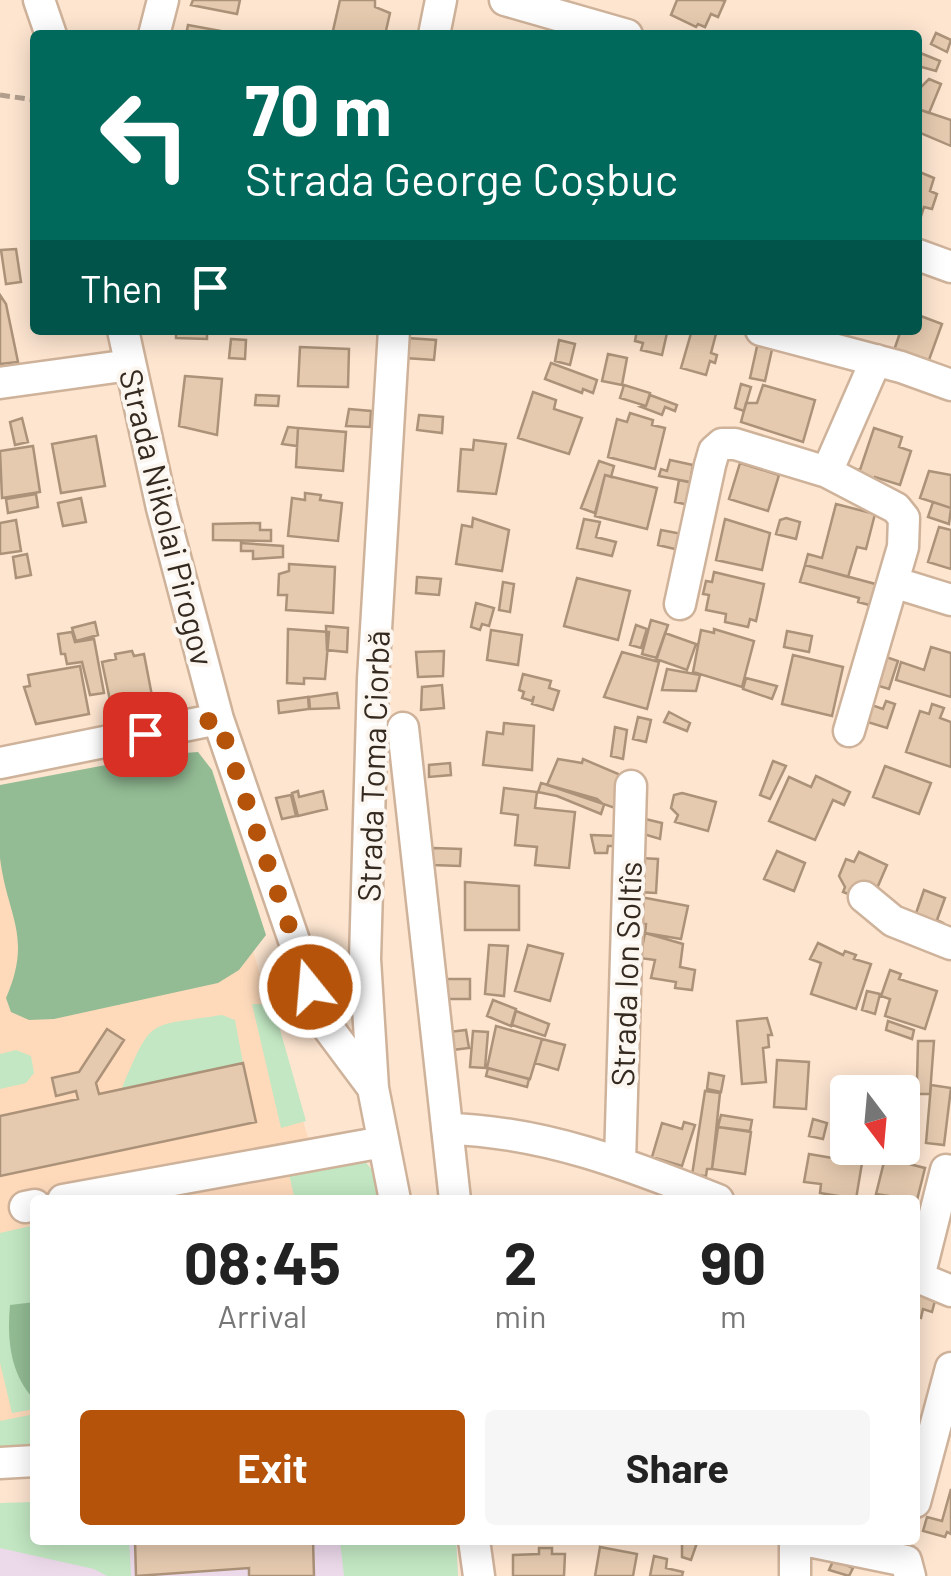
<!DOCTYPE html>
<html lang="en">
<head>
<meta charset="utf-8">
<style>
  :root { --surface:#fff; --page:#f6f6f6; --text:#222; --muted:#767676; --accent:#b45309 }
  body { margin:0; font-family:Barlow,sans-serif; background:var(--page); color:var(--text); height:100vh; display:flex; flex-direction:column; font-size:38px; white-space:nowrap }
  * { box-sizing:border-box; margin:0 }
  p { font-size:32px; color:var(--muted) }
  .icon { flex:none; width:55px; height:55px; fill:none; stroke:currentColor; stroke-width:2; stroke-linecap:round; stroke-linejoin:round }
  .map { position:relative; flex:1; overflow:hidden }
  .details { position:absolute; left:30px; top:1195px; width:890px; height:350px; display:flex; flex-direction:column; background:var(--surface); border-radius:10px; box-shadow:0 5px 25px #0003 }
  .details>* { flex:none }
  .banner { position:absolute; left:30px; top:30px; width:892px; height:305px; border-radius:10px; box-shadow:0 5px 25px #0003; background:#00695c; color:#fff; overflow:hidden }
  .needle { width:65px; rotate:164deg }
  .buttons { position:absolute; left:830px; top:1075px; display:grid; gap:20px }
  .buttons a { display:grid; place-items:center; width:90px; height:90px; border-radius:10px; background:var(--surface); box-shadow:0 5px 25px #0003; font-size:50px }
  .pin { position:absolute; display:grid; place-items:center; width:85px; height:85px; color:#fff; margin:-42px; border-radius:20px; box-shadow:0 5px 15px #0006 }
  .me { position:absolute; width:110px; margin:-55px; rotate:343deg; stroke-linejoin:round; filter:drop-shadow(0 0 8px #0008) }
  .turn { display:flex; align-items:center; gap:35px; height:210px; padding:0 50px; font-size:45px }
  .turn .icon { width:130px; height:130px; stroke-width:2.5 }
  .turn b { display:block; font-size:70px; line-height:85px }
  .then { display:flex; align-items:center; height:95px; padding:0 50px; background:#0003; gap:20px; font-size:38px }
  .eta { display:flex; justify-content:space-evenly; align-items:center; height:170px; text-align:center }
  .eta b { font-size:60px; font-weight:700; line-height:70px }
  .primary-button { display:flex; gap:20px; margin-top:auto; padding:20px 50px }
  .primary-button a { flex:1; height:115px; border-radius:10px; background:var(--accent); color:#fff; font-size:40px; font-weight:700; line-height:115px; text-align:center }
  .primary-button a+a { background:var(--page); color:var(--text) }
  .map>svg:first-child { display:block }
  .built { fill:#fedabb }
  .education { fill:#ecd9ea }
  .green { fill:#c2e7c2 }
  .forest { fill:#93bc94 }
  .building { fill:#e5caaf; stroke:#ab9278; stroke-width:2.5 }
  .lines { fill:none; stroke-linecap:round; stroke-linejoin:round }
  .minor-casing { stroke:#cfb29a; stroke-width:35 }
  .path { stroke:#b19e8d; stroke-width:5; stroke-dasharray:10 5; stroke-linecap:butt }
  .minor { stroke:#fff; stroke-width:30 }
  .route { stroke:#b45309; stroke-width:18; stroke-dasharray:0 32.4 }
  .labels { text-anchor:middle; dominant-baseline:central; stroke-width:8; stroke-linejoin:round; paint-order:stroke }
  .street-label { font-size:32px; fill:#352a20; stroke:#fcf6f0 }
</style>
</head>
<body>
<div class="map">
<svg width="951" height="1576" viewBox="0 0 951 1576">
  <rect width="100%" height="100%" fill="#fde5d0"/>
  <path class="built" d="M197,761L317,1168L378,1200H35V1447L0,1449V798Z"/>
  <path class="education" d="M0,1505L35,1540H456L458,1576H0Z"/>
  <path class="green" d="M252,1004L273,1005L306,1121L281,1128Z
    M222,1015L235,1020L243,1063L122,1088C153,1016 146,1027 222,1015Z
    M16,1050L31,1056L34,1073L26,1083L0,1089V1054Z
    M363,1159L372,1170L380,1200H295L288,1170Z
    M35,1225V1409L12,1413L0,1363V1233Z
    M35,1414V1447L0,1449V1421Z
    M35,1502V1540H129L131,1576H107L94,1569L0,1548V1503Z
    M340,1540H456L458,1576H344Z"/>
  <path class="forest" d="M198,752L212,770L266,935L239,970L218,983L54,1019L29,1020L11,1012L6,998C33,936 7,916 0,858C0,834 0,809 0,785L159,755Z
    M35,1302V1398H33C10,1373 7,1339 10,1305Z"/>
  <path class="building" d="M193,0H240L237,14L191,5Z
    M340,0H375V7L390,13L385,35H332Z
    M677,0H721L725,1L718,17L711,14L705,27L698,24L696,27L671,15Z
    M188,25L232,33V35H186Z
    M936,33L951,40L947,52L931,44Z
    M918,52L940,61L936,71L918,66Z
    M929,79L941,84L929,113L918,109V90Z
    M918,109L951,120V146L918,132Z
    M922,173L934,178L930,191L937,194L932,209L924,207L920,219L918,174Z
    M16,249L21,282L6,284L1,250Z
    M0,295L6,304L18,362L0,364Z
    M918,315L942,324L925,371L891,359L901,330H918Z
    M176,330H207V339L176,338Z
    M637,330L667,333L662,355L641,350L643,343L635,341Z
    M692,330H717L711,353L717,355L715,363L710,361L706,375L681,368Z
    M407,338L436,340L434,360L405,358Z
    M231,339L246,340L245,359L229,358Z
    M559,340L575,344L570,365L555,361Z
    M758,342L773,345L765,381L750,378Z
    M300,347L349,349L348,387L298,386Z
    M608,354L627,358L622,385L602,381Z
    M551,363L597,380L593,393L583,389L582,393L545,379Z
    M185,376L222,379L217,435L179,426Z
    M741,384L751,387L744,411L735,408Z
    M624,385L650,393L646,406L620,398Z
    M763,385L815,400L803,442L741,422L746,403H757Z
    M533,392L556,400L554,409L582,418L569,454L518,438Z
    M256,395L279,396L278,406L255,405Z
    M650,395L677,405L675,411L665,407L662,415L641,407L646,406Z
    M349,409L371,411L370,427L346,426Z
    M630,413L653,420L652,425L665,428L655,469L608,457L617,419L627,422Z
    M419,415L443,417L442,433L417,430Z
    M22,418L28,442L15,445L10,422Z
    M288,427L298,428L297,446L282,444Z
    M298,428L346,432L343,471L296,467Z
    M874,428L902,437L899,447L911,451L900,485L875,477L873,483L850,475L852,468L860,470Z
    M96,436L105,486L61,493L52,444Z
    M474,440L506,444L496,494L458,491L461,449L473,450Z
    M33,446L40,492L2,498L0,451Z
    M670,460L693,465L690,482L659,476L661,469L667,471Z
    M599,461L614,466L611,477L605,475L595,513L581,508Z
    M740,463L779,475L768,511L729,499Z
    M929,471L951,475V508L920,498Z
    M605,475L657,488L647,529L595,516Z
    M679,480L693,483L689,505L675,502Z
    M305,493L321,495L320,500L342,503L338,541L288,536L292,498L305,500Z
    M36,494L38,507L8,513L6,499Z
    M81,498L86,522L63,526L58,503Z
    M933,502L951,508L949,524L928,517Z
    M836,504L875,514L866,549L857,547L848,577L805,565L808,554L822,558Z
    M473,518L509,530L502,571L456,564L462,525L472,527Z
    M786,518L800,522L796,539L776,534L780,520Z
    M584,519L600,522L596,537L616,542L612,556L577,548Z
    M725,519L770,533L762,570L716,560Z
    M16,520L21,551L0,554V523Z
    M260,523V530H271V541L213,540V524Z
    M939,527L951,530V569L928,562Z
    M661,530L682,534L679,550L658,545Z
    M241,543L283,546V557L253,559V551H241Z
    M27,554L31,575L16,578L13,557Z
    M289,564L335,567L333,613L286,610L287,595H278L279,574L289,571Z
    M805,565L879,585L873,606L858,602L859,598L800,582Z
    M714,572L764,584L756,621L750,619L748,627L725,622L726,614L706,610L709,595L703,594L706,581L712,582Z
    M417,577L441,579L439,595L416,593Z
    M577,578L630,591L618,640L564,626Z
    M503,582L514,584L510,612L499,610Z
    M476,603L494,608L489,626L482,624L480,630L471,627Z
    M651,620L668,625L657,658L642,654Z
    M95,622L98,635L76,641L72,628Z
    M636,625L647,629L641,648L630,645Z
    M326,626L348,628L347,652L327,650Z
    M288,629L329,632L325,679L304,678V684L287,683Z
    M714,629L754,641L742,687L693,672L701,630L714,633Z
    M491,630L522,635L518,665L487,660Z
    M787,631L812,636L809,652L784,647Z
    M72,632L75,642L94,639L104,693L90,695L82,662L67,664L65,654H61L58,634Z
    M665,633L696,644L687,670L656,659Z
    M931,647L951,653V697L896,680L901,662L924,670Z
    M132,651L134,656L144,654L153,701L112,710L102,662L116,659L115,654Z
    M444,651L443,676L418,677L416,652Z
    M622,652L659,662L647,709L604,697Z
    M793,655L843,667L832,716L782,704Z
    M880,655L898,661L889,689L869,683Z
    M80,666L89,714L36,724L24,687L30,686L28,675Z
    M667,669L700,675L696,691L662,690Z
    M523,674L551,681L549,688L559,691L553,710L532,704L534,696L532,701L522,698L524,692L519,690Z
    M746,678L777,686L772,699L743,689Z
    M442,685L444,708L421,710L422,687Z
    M337,693L339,708L310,709L309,697Z
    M308,697L309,709L279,713L278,701Z
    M886,701L895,704L887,728L864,721L869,704L883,709Z
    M932,704L944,708L940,718L951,722V767L906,752L920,711L929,714Z
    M669,712L690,723L687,731L664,722Z
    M638,717L651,720L646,742L633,739Z
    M504,723L534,726L532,770L483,765L487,732L503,734Z
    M615,727L627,730L623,759L611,756Z
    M558,759L582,763L583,759L623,776L615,808L547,785Z
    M773,761L786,766L770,799L760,795Z
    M450,763L451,775L429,777V765Z
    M885,766L931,783L919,814L873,797Z
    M816,776L850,792L844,805L833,800L815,840L769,821L789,777L811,787Z
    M541,783L597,799L604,805L601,814L557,796L538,792Z
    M504,788L537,792L535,808L575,812L569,868L535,865L537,847L515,845L518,815L501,813Z
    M298,791L299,797L323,791L327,809L298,816L292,793Z
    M682,793L716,802L708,831L675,822L678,815L671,808L674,795Z
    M291,795L296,816L282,819L276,798Z
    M641,818L662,823L660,839L640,833Z
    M591,835L617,836L616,846H608L607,853H595Z
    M433,848L461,849L460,866L432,865Z
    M777,851L805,863L794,891L764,879Z
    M859,852L887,865L875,893L861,899L843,892L845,887L839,876L846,859L854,862Z
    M640,858L658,859L656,893L637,892Z
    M465,882L519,886V930H465Z
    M924,890L945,898L937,920L943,923L942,926L914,919Z
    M646,898L688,906L681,939L645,933L646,924L637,923L639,899Z
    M645,933L683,944L680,967L695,970L692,990L675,988L676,982L651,978L655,960L640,958Z
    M818,943L843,955L845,951L856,955L854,959L871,964L856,1009L811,994L821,963L810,959Z
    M489,945L508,946L504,996L485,994Z
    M528,945L563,954L550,1001L515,991Z
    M890,970L901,974L899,979L937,991L925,1029L885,1016L890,999L881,996Z
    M443,979H470V999H443Z
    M867,991L880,994L875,1014L862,1010Z
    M493,1000L516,1009L511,1026L487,1016Z
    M516,1011L549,1024L545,1036L512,1025Z
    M767,1018L772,1035H768L769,1047L763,1048L766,1082L742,1084L737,1021Z
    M888,1021L914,1030L912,1039L886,1030Z
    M496,1026L542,1039L530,1079L487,1068Z
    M107,1029L124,1040L96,1083L99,1094L243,1063L256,1122L0,1176V1116L78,1099L76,1091L56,1096L52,1078L79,1072Z
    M466,1030L469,1048L452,1050L449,1032Z
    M473,1031L488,1032L485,1068L470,1067Z
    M542,1039L565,1045L558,1070L535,1063Z
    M918,1041H934L930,1094H909V1081H917Z
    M777,1060L809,1062L806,1109L774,1107Z
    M488,1068L529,1079L527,1087L486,1076Z
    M709,1073L724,1076L721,1092L707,1089Z
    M931,1085L951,1088L944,1145L926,1143Z
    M705,1091L720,1093L712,1169H707L706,1176L692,1175Z
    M721,1115L752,1120L750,1131L718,1127Z
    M813,1119L827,1123L823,1139L809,1136Z
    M684,1122L695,1125L682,1166L652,1157L662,1123L682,1129Z
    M718,1127L751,1132L745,1174L712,1169Z
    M809,1154L862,1163L856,1199L820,1193L821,1184L804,1182Z
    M885,1158L925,1168L916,1204L915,1200L876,1194Z
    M918,1289L936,1297L932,1312L923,1309L921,1318L915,1316Z
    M951,1489V1534L947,1532L945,1537L923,1531L927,1517L942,1521Z
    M135,1540H313L314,1576H249V1568L136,1576Z
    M682,1540H698L691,1560L682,1557Z
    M600,1547L637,1554L633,1576H595Z
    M539,1548H552V1554H565L564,1576H513V1555L539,1554Z
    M654,1556L667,1559L666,1568L683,1572L682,1576H650Z
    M834,1559L853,1568L849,1576L829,1570Z"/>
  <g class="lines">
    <defs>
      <path id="minor" d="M39,0L51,35
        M505,0L627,35
        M154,35L163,0
        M434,35L441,0
        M918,255L951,267
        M123,330L162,508L218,719L310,987L326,1025L373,1088
        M394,330L373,679L365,959L373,1088L395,1200
        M761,330L901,367L951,385
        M0,383L130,365
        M827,472L876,360
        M893,582L951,600
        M680,604L710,465L714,451L722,444H735L827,472L896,508L904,518L903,547L849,731
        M403,728L455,1200
        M0,763L218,719
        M864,897L893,921L951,944
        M447,1129C543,1131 630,1165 718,1200
        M620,1162L631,786
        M63,1200L383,1142
        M25,1207L35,1205
        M915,1276L951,1291
        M919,1277L946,1170
        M0,1463L35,1461
        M915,1502L951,1368
        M474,1540L479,1576
        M804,1540L906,1561L910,1576
        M795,1576V1540"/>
    </defs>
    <use href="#minor" class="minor-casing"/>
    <path class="path" d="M0,95L35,100"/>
    <use href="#minor" class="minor"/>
  </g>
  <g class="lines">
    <path class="route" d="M145,734L218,719L310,987"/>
  </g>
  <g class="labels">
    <g class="street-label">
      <text transform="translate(168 517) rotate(76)">Strada Nikolai Pirogov</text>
      <text transform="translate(372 766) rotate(-88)">Strada Toma Ciorbă</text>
      <text transform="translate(625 974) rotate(-88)">Strada Ion Soltîs</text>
    </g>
  </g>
</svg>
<div class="buttons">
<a><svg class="needle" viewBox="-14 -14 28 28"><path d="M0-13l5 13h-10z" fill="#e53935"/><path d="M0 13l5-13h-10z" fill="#767676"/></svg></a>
</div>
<div class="pin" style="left:145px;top:734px;background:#d93025"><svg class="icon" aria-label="arrive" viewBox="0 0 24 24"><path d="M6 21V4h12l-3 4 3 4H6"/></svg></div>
<svg class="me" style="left:310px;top:987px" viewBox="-20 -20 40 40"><circle r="17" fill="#b45309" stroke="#fff" stroke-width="3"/><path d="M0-11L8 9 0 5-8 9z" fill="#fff"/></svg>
<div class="banner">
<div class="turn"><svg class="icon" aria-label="left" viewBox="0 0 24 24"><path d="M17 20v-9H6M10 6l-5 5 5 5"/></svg><div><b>70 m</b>Strada George Coșbuc</div></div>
<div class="then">Then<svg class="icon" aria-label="arrive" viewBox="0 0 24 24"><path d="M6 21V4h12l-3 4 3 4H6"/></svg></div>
</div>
<section class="details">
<div class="eta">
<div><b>08:45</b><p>Arrival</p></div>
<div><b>2</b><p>min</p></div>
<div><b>90</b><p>m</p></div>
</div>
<div class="primary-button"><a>Exit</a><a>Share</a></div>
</section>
</div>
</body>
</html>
